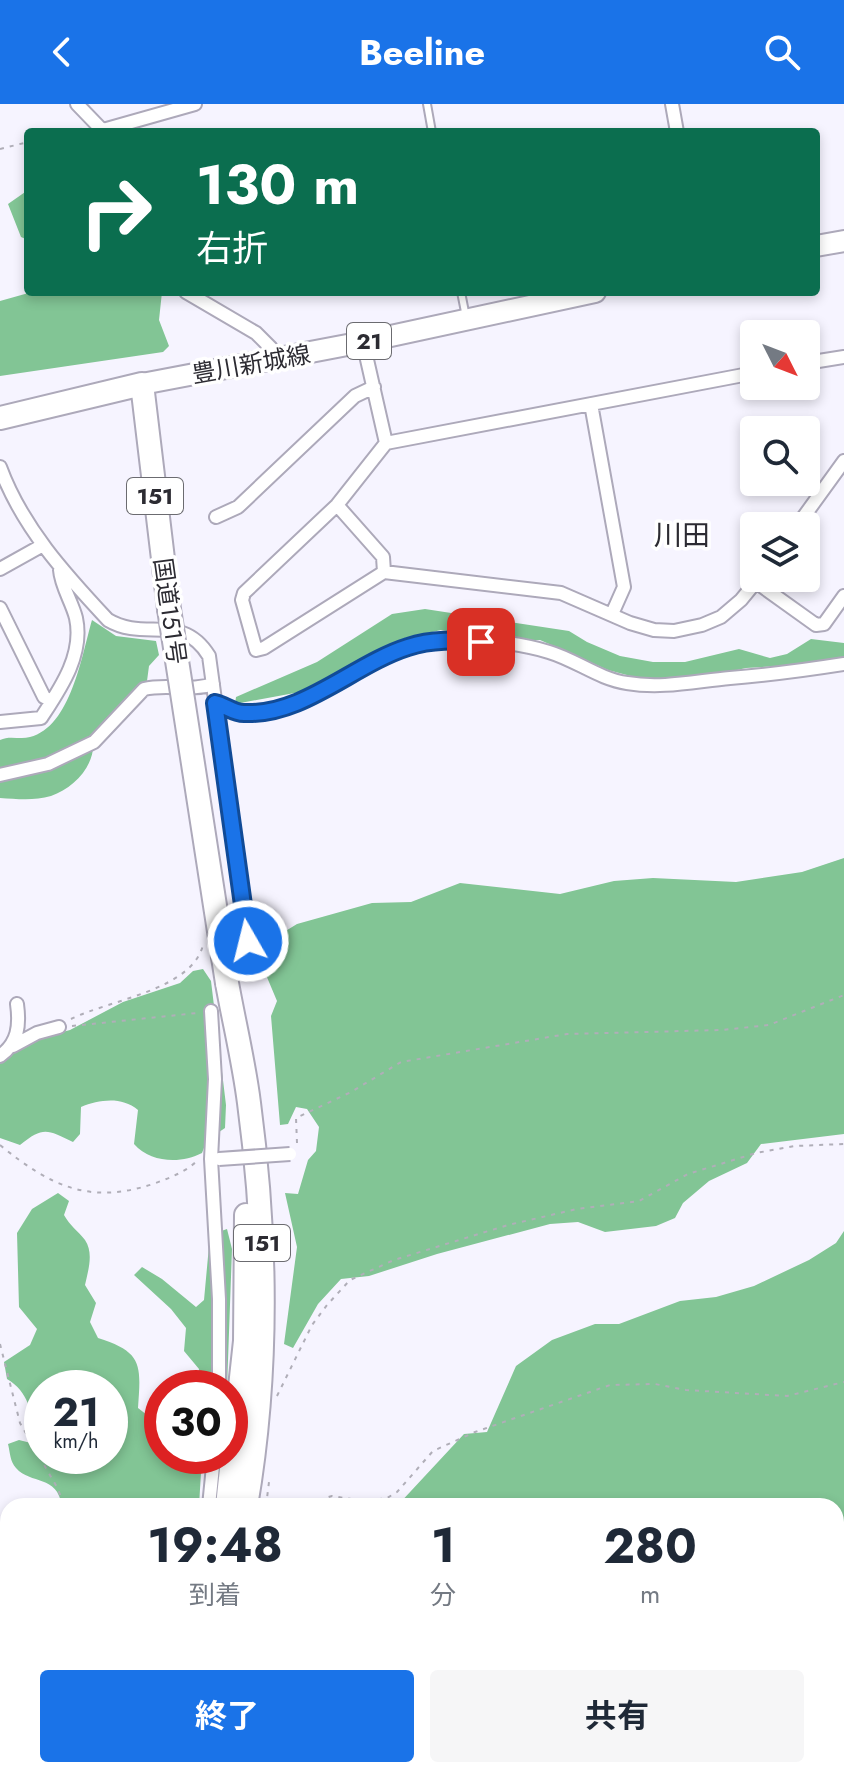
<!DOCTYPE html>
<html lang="ja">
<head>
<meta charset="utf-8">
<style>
  :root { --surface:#fff; --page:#f6f6f7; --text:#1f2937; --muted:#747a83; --accent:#1a73e8 }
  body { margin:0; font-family:Jost,"Noto Sans JP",sans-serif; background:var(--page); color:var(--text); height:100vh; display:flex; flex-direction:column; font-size:30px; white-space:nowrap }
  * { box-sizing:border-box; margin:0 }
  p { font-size:26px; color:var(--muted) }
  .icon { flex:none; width:44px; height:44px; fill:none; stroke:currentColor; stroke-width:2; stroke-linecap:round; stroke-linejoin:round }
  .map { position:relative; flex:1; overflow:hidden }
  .side { position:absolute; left:0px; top:1394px; width:844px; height:280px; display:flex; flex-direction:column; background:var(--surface); border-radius:24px 24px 0 0; box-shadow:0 4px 12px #0003 }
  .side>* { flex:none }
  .guide { position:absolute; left:24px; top:24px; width:796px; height:168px; border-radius:8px; box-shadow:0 4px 12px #0003; background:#0b6e4f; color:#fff; overflow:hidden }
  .needle { width:52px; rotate:132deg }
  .fabs { position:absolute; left:740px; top:216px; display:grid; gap:16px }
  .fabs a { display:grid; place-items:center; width:80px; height:80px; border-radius:8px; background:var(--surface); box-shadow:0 4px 12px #0003; font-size:40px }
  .speed { position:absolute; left:24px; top:1266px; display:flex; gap:16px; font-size:40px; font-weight:700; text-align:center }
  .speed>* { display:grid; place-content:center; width:104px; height:104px; border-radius:50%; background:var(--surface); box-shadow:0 4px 12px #0003; line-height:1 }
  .speed small { font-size:20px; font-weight:400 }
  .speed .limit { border:12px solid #d22; background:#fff; color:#111 }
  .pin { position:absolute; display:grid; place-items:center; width:68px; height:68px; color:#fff; margin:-34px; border-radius:16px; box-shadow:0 4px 12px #0006 }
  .me { position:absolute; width:88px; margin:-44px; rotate:352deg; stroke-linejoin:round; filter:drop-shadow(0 0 6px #0008) }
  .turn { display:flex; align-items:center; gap:28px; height:168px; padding:0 40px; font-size:36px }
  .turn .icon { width:104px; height:104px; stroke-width:2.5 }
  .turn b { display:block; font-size:56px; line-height:68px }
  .eta { display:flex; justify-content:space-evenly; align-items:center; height:136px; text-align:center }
  .eta b { font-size:48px; font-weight:700; line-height:56px }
  .primary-button { display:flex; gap:16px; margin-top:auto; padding:16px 40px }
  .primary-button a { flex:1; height:92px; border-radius:8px; background:var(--accent); color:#fff; font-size:32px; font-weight:700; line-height:92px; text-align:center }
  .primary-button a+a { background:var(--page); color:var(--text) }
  header { display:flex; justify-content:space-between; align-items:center; height:104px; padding:0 40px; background:var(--accent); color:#fff; font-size:36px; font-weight:700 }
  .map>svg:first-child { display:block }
  .forest { fill:#82c595; fill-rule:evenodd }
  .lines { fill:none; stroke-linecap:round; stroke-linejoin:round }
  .river { stroke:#abcdfe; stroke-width:22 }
  .service-casing { stroke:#ada9ba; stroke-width:10 }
  .minor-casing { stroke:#ada9ba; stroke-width:16 }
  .primary-casing { stroke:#ada9ba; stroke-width:24 }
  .trunk-casing { stroke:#ada9ba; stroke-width:26 }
  .path { stroke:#b0aeb8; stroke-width:2; stroke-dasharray:4 6; stroke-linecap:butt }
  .service { stroke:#fff; stroke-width:6 }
  .minor { stroke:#fff; stroke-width:12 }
  .primary { stroke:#fff; stroke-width:20 }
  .trunk { stroke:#fff; stroke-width:22 }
  .minor-bridge-casing { stroke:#ada9ba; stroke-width:16; stroke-linecap:butt }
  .trunk-bridge-casing { stroke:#ada9ba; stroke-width:26; stroke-linecap:butt }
  .minor-bridge { stroke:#fff; stroke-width:12 }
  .trunk-bridge { stroke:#fff; stroke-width:22 }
  .route-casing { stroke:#114b97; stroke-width:20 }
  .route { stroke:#1a73e8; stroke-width:14 }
  .labels { text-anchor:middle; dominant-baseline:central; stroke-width:7; stroke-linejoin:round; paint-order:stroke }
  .shield { fill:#fff; stroke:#6b6b70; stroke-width:2 }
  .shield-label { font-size:22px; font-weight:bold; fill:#2c2b32 }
  .street-label { font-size:24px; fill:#2c2b32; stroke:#fff }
  .quarter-label { font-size:28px; fill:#2c2b32; stroke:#fff }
</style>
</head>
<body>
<header><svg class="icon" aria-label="back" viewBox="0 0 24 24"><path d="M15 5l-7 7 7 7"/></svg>Beeline<svg class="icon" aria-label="search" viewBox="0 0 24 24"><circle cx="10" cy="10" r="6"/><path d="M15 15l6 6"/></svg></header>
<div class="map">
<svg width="844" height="1674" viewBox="0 0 844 1674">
  <rect width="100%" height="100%" fill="#f6f4ff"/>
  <path class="forest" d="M27,47H28V136L21,133L8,100L28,86L24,58Z
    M32,188H162L159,216L169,242L163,248L0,272V197Z
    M425,505L569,527L587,538L620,552L653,558H685L739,545L770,554L787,550L811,535L844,539V558L746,564L693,576L638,574L608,566L540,536L515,537L441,526L405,534L300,588L235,600L236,593L317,558L392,510Z
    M92,516L116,532L156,537L159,551L149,562L147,577L93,636C96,661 74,684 51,692C34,697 17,695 0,694V636C10,631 20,636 30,633C71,623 82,550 92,516Z
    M844,754V1030L761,1040L747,1059L709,1077L683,1099L675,1114L656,1122L605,1128L578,1118L550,1120L437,1150L369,1172L341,1175L318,1200L293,1244L284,1240L297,1143L285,1089L298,1090L308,1056L316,1047L319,1023L307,1005L296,1003L288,1020L280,1021L271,912L277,897L261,859L266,839L297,820L372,799L411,798L460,779L560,790L614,777L653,774L736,778L802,768Z
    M203,865L211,877L226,1001L225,1024L207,1036L202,1049C181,1060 151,1059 134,1040L138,1006C121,992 99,996 81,1003L80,1030L73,1038C47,1026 44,1022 20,1041L0,1034V960L29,937L70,926L123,898L180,879L193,867Z
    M58,1089L69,1097L64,1111C70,1122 78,1127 85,1136C94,1149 88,1167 85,1181L96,1199L90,1218L98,1234C143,1248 141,1261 138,1304L147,1311H162V1352H202L199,1402H62C57,1370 31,1381 16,1364C10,1358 10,1348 8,1340L19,1336L31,1339L36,1332C31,1308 29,1288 7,1275L4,1258L30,1241L37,1225L19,1203L17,1129L32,1105ZM42,1284H110V1352H42Z
    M227,1125L232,1145L227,1284H197L199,1265L184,1247L186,1224L171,1205L134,1171L142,1163L162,1175L196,1203L204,1196L210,1131Z
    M844,1127V1510L836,1509V1402H397L464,1330L487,1328L516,1262L552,1236L595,1220H619L680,1197L716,1193L754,1182L809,1156L836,1139Z"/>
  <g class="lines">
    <path class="river" d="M0,1641L8,1640
      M195,1674L196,1672"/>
    <defs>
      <path id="service" d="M427,0L432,28
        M461,188L466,213"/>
      <path id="minor" d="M77,0L104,28
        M672,0L677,28
        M103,26L195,0
        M186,188L256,229L271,244L274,255
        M363,238L386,339
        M806,259L844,253
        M754,269L386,339L337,401L244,489L242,496L256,546L264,544L384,468L561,489L630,519L654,526L674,527L702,521L721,513L741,496L759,474
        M591,300L624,483L612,510
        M0,363C22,423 65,470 108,516C145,538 182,508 209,552L248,837
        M337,401L383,453L384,468
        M216,413L238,403L355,292L374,283
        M797,422L844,357
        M0,465L43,441
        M756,478L816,521L824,520L844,492
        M0,504L44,593L52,597
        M215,599C225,601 233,609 243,609C309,613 366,548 428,538C461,532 517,538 549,548C576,556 599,575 627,579C662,585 696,577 730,574C768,571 806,566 844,560
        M0,618L41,614C60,585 84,551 76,514C72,498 61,482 60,466
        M0,671L48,660L94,638L144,585C167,579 191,588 213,580
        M211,907L215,975L211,1055L219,1195V1284
        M13,942L37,929L59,923
        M0,952C18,939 20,922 17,900
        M209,1402L214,1352
        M0,1427L8,1426
        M836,1521L844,1522
        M0,1656H8"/>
      <path id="primary" d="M816,142L844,137
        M142,280L363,238L595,188"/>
      <path id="trunk" d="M0,314L142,280L169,505
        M227,879C234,918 244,959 249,999C267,1134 269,1268 246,1402
        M227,1402L245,1237L246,1111
        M154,1674L157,1666
        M177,1674L180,1666"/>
    </defs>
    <use href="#service" class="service-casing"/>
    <use href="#minor" class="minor-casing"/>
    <use href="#primary" class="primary-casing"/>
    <use href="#trunk" class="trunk-casing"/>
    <path class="path" d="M68,28L84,24
      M0,45L28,38
      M71,915C109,896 192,886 203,841
      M72,922L197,909
      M297,1039L296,1014L351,988L401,958L567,930L722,926L769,921L844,891
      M0,1041C50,1082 89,1101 153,1080C169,1074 184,1069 197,1057
      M0,1240L20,1319L58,1385L64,1402
      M277,1292L312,1221L327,1201L350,1176L394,1156L508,1121L577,1105L639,1097L688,1070L756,1049L795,1042L844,1040
      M266,1402L269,1378
      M300,1402L332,1392L364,1397L387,1394L397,1388L433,1347L475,1328L610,1281L655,1280L686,1286L787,1292L844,1278
      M712,1666L844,1669
      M531,1674V1666
      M815,1674L816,1666"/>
    <use href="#service" class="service"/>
    <use href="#minor" class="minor"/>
    <use href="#primary" class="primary"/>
    <use href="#trunk" class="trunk"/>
    <defs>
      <path id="minor-bridge" d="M219,1055L290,1050"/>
      <path id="trunk-bridge" d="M169,505L227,879"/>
    </defs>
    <use href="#minor-bridge" class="minor-bridge-casing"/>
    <use href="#trunk-bridge" class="trunk-bridge-casing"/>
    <use href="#minor-bridge" class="minor-bridge"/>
    <use href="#trunk-bridge" class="trunk-bridge"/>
  </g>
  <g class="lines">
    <defs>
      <path id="route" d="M248,837L215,599C225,601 233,609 244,609C303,612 354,560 408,543C432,535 456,536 481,538"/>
    </defs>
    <use href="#route" class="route-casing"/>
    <use href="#route" class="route"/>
  </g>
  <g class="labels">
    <g class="shield">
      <rect x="347" y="219" width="44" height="36" rx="6"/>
      <rect x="127" y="374" width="56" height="36" rx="6"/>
      <rect x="234" y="1121" width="56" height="36" rx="6"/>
    </g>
    <g class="shield-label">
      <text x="369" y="237">21</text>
      <text x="155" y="392">151</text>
      <text x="262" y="1139">151</text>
    </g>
    <g class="street-label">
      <text transform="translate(251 260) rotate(-10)">豊川新城線</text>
      <text transform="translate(170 507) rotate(82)">国道151号</text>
    </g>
    <g class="quarter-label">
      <text x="682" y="431">川田</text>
    </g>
  </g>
</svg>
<div class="fabs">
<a><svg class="needle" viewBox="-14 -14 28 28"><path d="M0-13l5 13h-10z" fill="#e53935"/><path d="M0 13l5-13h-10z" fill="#747a83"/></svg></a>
<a><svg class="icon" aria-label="search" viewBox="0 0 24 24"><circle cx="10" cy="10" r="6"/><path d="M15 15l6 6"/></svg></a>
<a><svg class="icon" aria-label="layers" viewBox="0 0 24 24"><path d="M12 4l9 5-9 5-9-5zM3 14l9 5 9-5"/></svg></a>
</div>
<div class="speed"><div>21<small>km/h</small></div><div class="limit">30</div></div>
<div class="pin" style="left:481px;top:538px;background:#d93025"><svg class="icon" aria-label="arrive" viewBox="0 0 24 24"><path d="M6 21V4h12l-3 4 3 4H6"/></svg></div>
<svg class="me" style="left:248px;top:837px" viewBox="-20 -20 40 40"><circle r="17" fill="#1a73e8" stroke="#fff" stroke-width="3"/><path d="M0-11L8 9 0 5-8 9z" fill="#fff"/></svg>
<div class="guide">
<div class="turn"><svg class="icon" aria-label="right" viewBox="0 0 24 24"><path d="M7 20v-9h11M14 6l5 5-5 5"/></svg><div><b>130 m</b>右折</div></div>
</div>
<section class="side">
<div class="eta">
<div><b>19:48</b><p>到着</p></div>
<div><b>1</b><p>分</p></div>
<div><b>280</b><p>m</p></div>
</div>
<div class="primary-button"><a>終了</a><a>共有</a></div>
</section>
</div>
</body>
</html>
